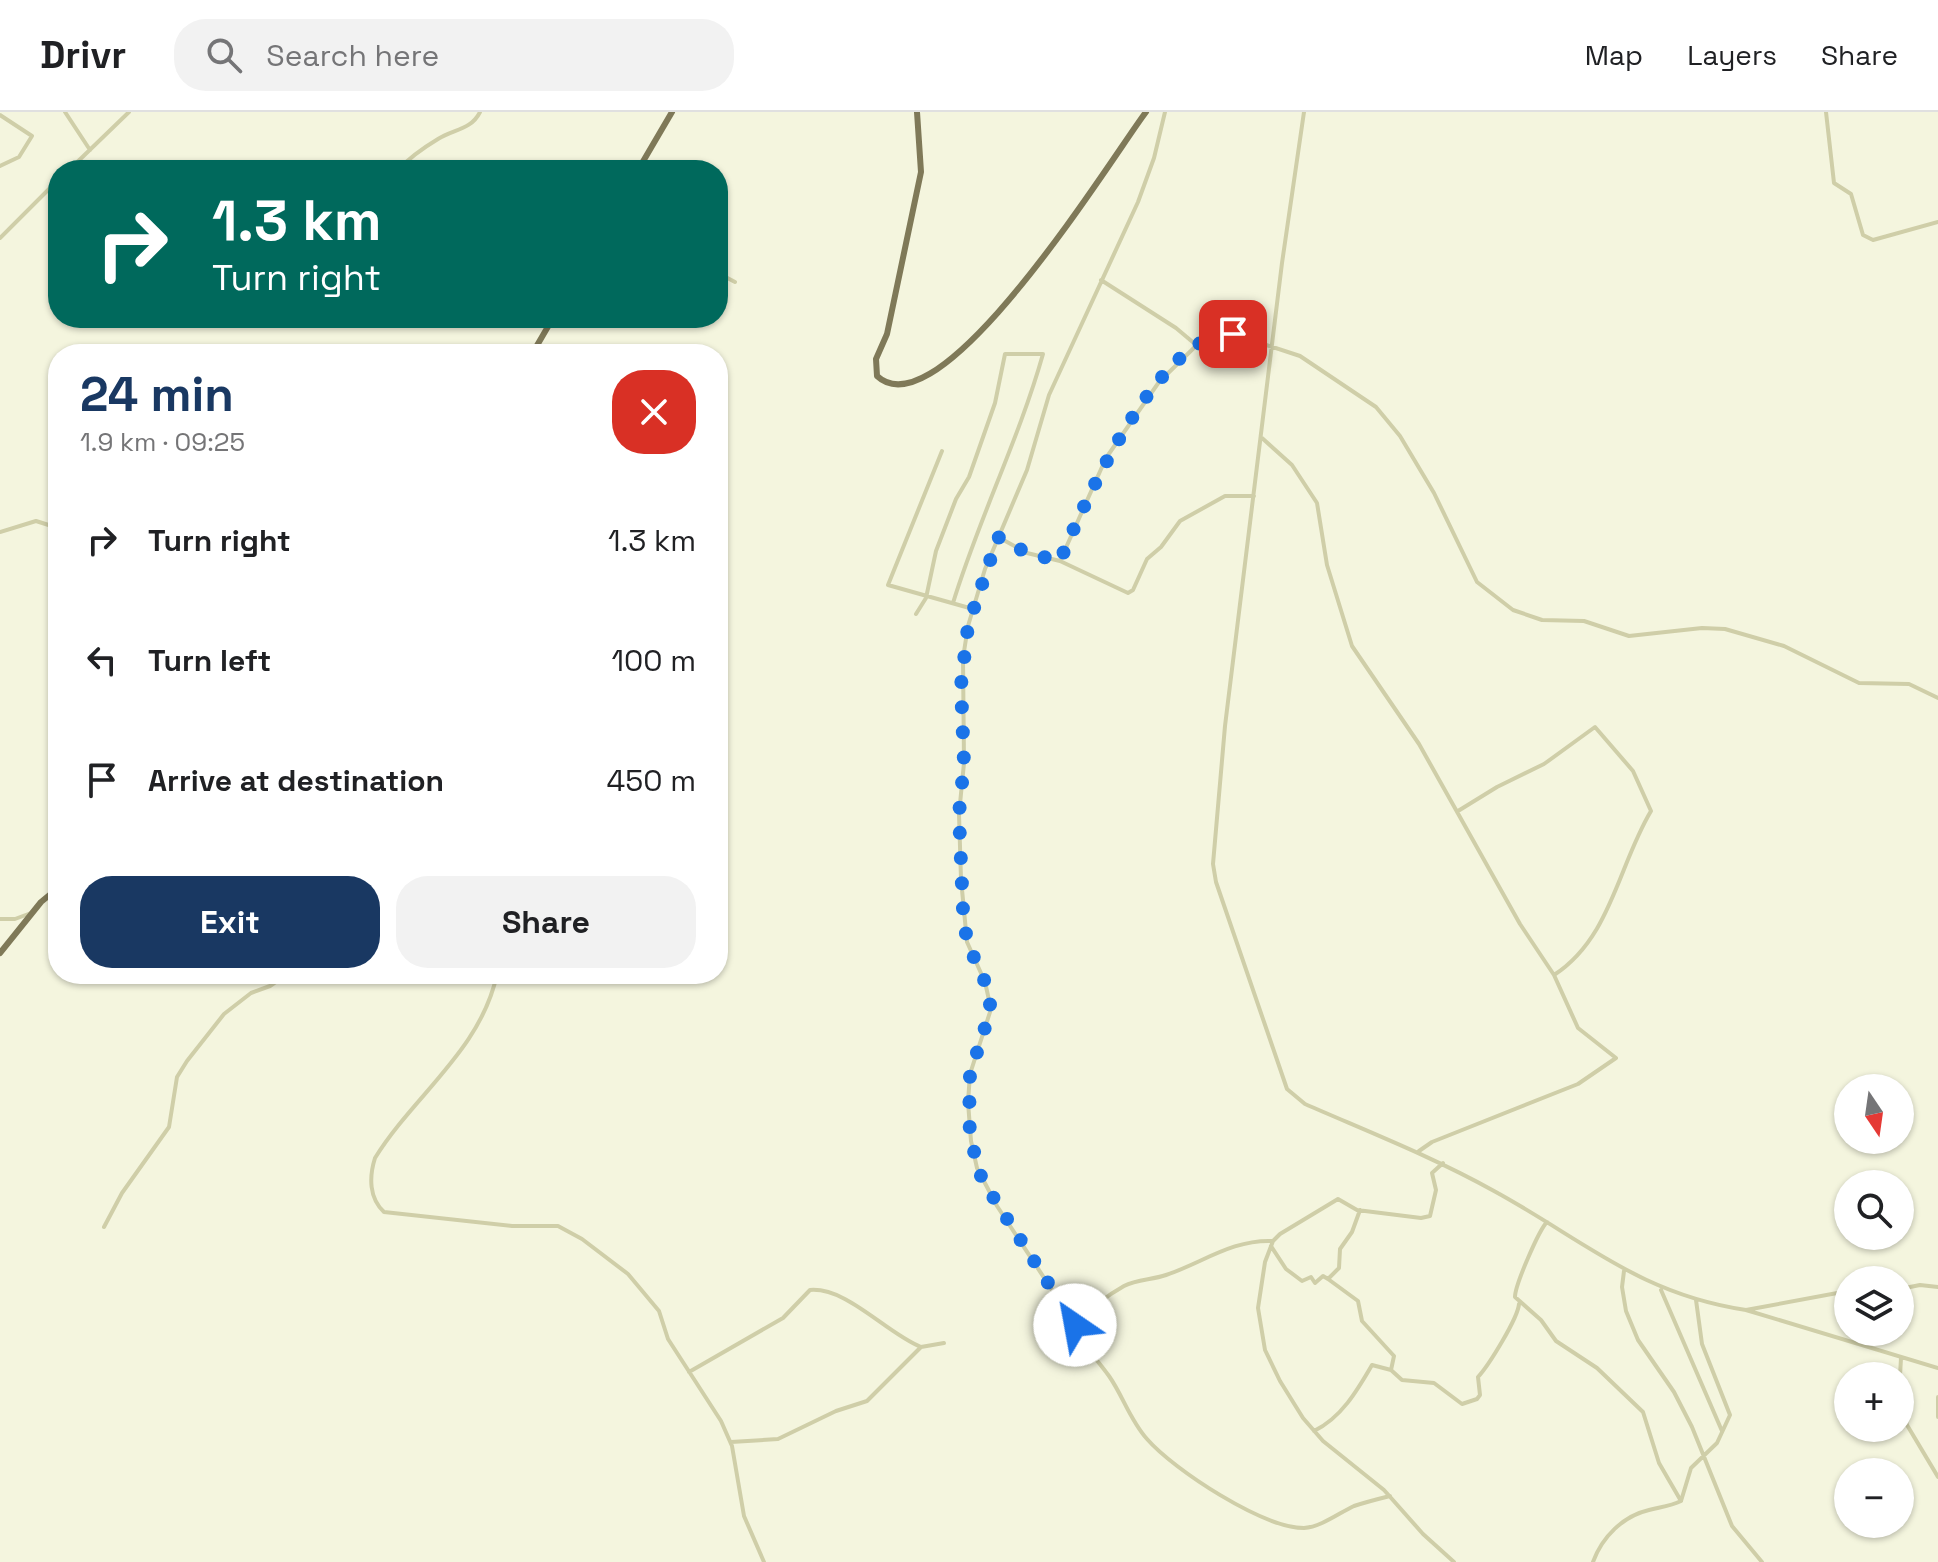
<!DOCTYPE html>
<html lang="en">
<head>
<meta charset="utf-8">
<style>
  :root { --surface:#fff; --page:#f2f2f2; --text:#202124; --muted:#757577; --line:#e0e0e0; --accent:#193862 }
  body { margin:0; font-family:"Space Grotesk",sans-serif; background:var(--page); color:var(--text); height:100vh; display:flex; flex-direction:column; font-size:30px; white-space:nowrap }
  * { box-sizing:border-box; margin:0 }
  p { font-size:26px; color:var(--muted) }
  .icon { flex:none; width:44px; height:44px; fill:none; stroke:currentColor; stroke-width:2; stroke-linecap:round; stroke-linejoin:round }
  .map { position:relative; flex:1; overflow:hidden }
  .panel { position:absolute; left:48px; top:232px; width:680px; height:640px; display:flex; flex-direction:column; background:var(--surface); border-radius:32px; box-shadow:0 2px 6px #0004 }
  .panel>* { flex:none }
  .hud { position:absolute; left:48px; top:48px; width:680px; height:168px; border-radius:32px; box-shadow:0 2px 6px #0004; background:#00695c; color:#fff; overflow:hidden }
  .needle { width:52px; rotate:167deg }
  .fabs { position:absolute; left:1834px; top:962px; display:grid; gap:16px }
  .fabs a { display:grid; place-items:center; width:80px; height:80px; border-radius:50%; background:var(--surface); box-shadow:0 2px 6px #0004; font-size:40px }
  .pin { position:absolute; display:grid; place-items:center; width:68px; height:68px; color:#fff; margin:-34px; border-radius:16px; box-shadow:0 4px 12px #0006 }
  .me { position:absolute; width:88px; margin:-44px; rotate:327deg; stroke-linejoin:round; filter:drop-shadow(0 0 6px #0008) }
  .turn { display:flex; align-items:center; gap:28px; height:168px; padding:0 32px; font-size:36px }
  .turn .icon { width:104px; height:104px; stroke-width:2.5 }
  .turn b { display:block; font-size:56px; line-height:68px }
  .round { display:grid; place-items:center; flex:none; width:84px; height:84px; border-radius:32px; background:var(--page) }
  .overview { display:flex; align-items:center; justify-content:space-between; height:136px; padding:0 32px }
  h1 { font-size:48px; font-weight:700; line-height:60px; color:var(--accent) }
  .cta { display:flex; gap:16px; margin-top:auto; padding:16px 32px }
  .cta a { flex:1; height:92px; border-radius:32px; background:var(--accent); color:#fff; font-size:32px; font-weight:700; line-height:92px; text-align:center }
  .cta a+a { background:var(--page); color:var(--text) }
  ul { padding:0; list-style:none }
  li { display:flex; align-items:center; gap:24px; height:120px; padding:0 32px }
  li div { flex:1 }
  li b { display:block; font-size:30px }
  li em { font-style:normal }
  header { display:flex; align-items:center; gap:48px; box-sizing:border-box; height:112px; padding:0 40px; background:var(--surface); border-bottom:2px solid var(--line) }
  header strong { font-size:38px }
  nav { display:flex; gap:44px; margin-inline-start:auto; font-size:28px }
  .search { width:560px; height:72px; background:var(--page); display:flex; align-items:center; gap:20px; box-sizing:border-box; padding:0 28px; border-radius:32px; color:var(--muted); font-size:30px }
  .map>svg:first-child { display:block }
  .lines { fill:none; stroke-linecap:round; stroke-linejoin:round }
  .minor { stroke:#cfcea8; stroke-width:4 }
  .major { stroke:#7f7958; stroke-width:6 }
  .route { stroke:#1a73e8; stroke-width:14; stroke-dasharray:0 25.2 }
</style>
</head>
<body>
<header>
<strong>Drivr</strong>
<div class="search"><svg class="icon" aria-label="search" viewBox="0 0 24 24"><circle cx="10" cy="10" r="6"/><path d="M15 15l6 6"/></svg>Search here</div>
<nav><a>Map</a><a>Layers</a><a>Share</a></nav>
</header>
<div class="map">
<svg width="1938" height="1450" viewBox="0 0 1938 1450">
  <rect width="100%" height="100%" fill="#f4f5de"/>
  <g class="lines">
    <path class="minor" d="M65,0L90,38
      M1165,0L1154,46L1138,90L1049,283L1027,358L985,457L968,514L963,546L964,651L959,702L961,767L967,830L985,870L991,897L970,962L968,990L971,1029L977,1056L997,1094L1075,1213C1082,1233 1097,1247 1109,1264C1123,1284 1130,1308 1147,1327C1174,1358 1263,1416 1304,1416C1321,1415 1339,1401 1354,1394C1366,1390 1378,1387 1390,1384
      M1304,0L1282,151L1225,614L1213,752L1216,770L1287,977L1305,992C1369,1020 1433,1045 1494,1079C1584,1128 1639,1182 1746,1198L1938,1256
      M1826,0L1834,71L1851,82L1863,123L1873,128L1938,110
      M0,3L32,24L19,45L0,54
      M69,58L129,0
      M398,58C410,45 423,36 438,27C454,17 471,18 480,0
      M0,126L58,68
      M718,161L735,170
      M1101,168L1176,216L1195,232
      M1262,326L1292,353L1317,391L1327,453L1352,534L1419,632L1520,812L1554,863L1578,916L1616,946L1578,972L1432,1030L1419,1039
      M942,339L888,473L973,497
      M0,420L36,409L58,416
      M998,425L1027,441L1060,449L1128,481L1133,478L1147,447L1161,435L1180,409L1225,384H1254
      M1060,449L1106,346L1159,270L1202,228L1216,222H1233L1300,244L1376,295L1400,324L1434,381L1477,470L1513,498L1542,508L1584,509L1629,524L1702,516L1725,517L1784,534L1859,571L1909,572L1938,586
      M916,502L926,486L936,439L956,387L969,365L995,291L1005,242H1043C1019,327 979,406 953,491
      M1458,699L1497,675L1544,652L1595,615L1633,659L1651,699C1618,754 1611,826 1554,863
      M0,807H15L31,801
      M497,862C481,938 414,983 375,1046C369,1065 369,1086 384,1100L512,1114H558L582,1127L628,1162L659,1199L668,1227L721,1309L732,1334L744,1404L764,1450
      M1443,1051L1432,1061L1436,1078L1430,1104L1421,1106L1357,1098L1338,1087L1280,1122L1273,1129L1265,1150L1258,1196L1265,1238L1280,1269L1303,1306L1323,1329L1384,1378L1423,1422L1454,1450
      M1360,1098L1352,1120L1340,1137L1339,1156L1328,1167L1358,1189L1362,1209L1394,1244L1391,1258
      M1547,1110C1539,1118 1515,1173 1515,1185L1541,1208L1556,1229L1597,1256L1643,1300L1659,1351L1681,1389
      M104,1115L122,1081L169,1015L177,965L187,949L224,902L251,881L270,874L287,862
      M1271,1134L1286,1157L1302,1169L1311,1165L1315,1171L1323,1164L1328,1167
      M1624,1159L1622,1175L1626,1199L1638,1228L1674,1280L1692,1315L1732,1414L1762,1450
      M1900,1177L1920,1173L1938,1175
      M1661,1178L1722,1319
      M1746,1198L1848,1179
      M1075,1213C1089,1198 1106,1184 1124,1174C1137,1167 1152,1168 1166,1163C1202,1151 1233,1127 1273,1129
      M689,1260L783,1206L810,1178C847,1175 886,1221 921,1235L944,1231
      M1900,1264L1901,1246
      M1938,1285V1305
      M1900,1289L1907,1313L1938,1365
      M1314,1319C1341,1306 1357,1279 1372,1253L1391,1258L1402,1268L1434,1271L1462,1292L1477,1287L1480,1283L1478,1265C1489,1253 1518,1206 1519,1192
      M731,1330L778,1327L836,1299L867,1289L921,1235
      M1593,1450C1602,1425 1623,1404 1649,1398C1661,1395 1671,1394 1681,1389L1691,1356L1717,1331L1730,1303L1702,1232L1696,1188"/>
    <path class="major" d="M917,0L921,60L887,222L876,247L877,264C941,324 1114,42 1146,0
      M638,58L672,0
      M532,242L553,206
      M0,841L41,790L58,776"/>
  </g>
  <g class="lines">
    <path class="route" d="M1075,1213L986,1074L977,1056L969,1011L970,962L991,897L985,870L967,830L963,798L959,702L964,651L961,573L968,514L998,425L1027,441L1060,449C1084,391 1160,218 1233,222"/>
  </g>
</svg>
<div class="fabs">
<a><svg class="needle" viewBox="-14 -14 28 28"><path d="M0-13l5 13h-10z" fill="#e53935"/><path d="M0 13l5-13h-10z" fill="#757577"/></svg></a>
<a><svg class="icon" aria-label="search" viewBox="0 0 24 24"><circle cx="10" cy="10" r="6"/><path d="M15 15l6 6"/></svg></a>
<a><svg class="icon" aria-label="layers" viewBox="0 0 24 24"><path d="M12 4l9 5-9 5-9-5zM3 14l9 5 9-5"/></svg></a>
<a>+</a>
<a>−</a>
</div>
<div class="pin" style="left:1233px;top:222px;background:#d93025"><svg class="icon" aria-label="arrive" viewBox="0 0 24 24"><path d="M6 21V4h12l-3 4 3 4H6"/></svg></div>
<svg class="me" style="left:1075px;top:1213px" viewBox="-20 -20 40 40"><circle r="19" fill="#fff"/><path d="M0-13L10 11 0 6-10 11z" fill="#1a73e8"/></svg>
<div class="hud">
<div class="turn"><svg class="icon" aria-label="right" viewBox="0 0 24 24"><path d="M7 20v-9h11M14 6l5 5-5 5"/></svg><div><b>1.3 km</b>Turn right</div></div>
</div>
<section class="panel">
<div class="overview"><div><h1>24 min</h1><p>1.9 km · 09:25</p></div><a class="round" style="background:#d93025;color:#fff"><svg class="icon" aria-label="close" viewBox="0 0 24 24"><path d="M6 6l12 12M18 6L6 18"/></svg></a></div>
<ul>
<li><svg class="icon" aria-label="right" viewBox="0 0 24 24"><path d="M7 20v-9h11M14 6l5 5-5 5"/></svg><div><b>Turn right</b></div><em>1.3 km</em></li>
<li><svg class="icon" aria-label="left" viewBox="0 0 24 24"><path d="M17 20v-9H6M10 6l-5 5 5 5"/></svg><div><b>Turn left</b></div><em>100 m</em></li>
<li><svg class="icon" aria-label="arrive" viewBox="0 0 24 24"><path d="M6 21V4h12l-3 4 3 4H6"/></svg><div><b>Arrive at destination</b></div><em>450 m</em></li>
</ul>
<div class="cta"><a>Exit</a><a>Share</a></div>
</section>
</div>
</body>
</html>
